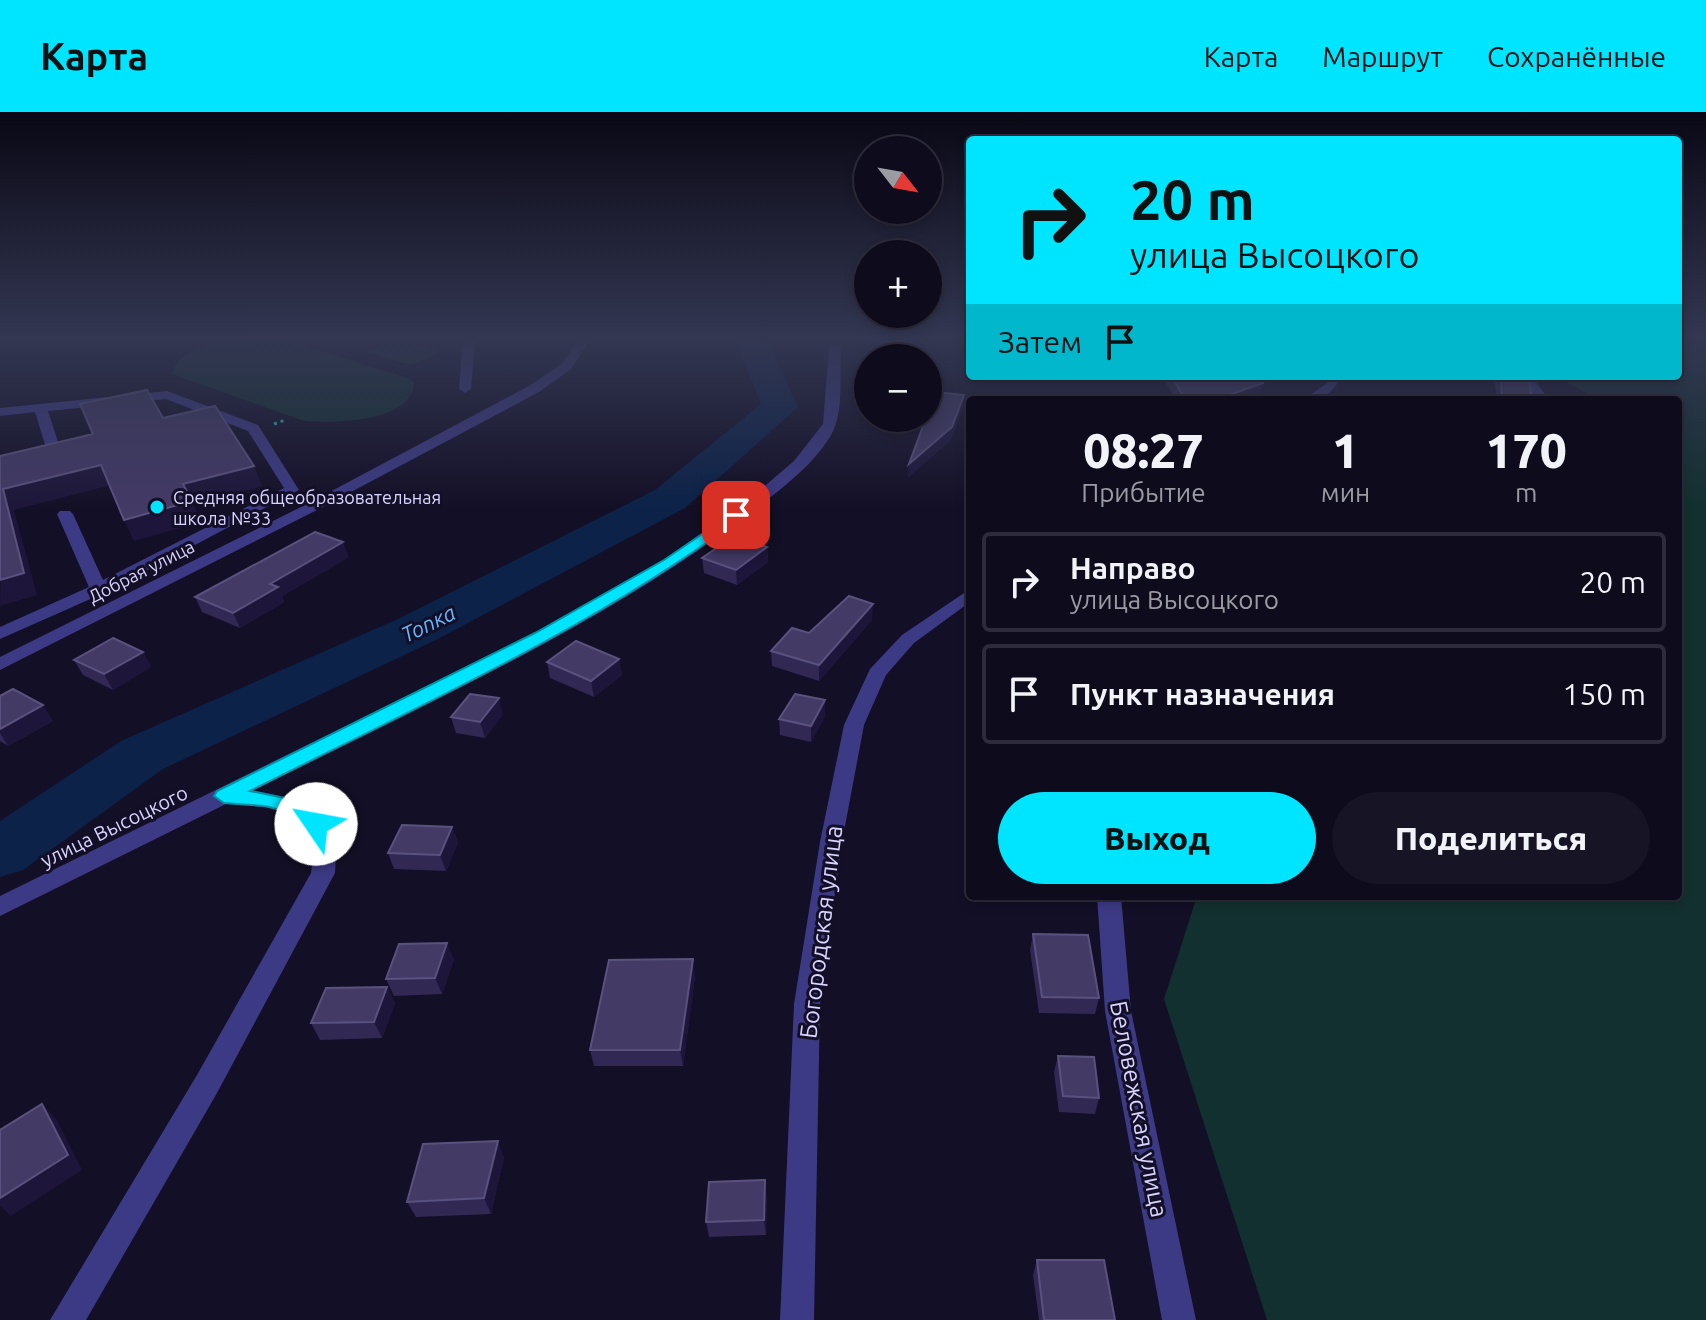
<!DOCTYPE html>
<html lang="ru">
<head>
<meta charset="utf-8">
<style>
  :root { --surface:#0e0b1c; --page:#171425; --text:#f1f3f6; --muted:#9b9ba3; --line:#2e2b3b; --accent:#00e5ff }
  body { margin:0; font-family:Ubuntu,sans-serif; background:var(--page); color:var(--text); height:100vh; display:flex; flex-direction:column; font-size:30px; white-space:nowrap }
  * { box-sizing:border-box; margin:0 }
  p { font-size:26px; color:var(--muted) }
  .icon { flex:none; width:44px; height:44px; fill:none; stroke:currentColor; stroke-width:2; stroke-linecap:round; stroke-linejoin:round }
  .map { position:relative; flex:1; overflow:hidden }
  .drawer { position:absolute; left:966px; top:284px; width:716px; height:504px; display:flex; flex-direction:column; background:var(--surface); border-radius:8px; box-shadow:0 4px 12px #0003,0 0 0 2px var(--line) }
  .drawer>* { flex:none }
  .hud { position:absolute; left:966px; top:24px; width:716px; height:244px; border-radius:8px; box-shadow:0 4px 12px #0003,0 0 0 2px var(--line); background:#00e5ff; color:#111; overflow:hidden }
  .needle { width:52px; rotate:121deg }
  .buttons { position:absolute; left:854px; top:24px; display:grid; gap:16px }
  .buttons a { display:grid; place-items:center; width:88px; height:88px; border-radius:50%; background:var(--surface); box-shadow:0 4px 12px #0003,0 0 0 2px var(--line); font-size:40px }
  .pin { position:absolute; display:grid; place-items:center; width:68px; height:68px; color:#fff; margin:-34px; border-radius:16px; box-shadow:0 4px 12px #0006 }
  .me { position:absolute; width:88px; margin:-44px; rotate:303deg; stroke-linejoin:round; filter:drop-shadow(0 0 6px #0008) }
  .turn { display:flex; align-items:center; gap:28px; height:168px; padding:0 32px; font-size:36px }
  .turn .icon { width:104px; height:104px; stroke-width:2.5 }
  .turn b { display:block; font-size:56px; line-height:68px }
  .then { display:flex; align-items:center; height:76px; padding:0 32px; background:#0003; gap:16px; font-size:30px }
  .eta { display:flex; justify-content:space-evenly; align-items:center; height:136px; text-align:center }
  .eta b { font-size:48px; font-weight:800; line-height:56px }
  .button { display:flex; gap:16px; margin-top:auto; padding:16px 32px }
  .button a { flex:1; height:92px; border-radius:48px; background:var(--accent); color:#111; font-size:32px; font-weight:800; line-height:92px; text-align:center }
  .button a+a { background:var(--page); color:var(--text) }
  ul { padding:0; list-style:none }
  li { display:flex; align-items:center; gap:24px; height:100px; margin:0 16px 12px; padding:0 16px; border:4px solid var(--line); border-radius:8px }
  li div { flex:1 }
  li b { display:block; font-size:30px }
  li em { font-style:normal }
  header { display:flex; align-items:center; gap:48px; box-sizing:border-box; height:112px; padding:0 40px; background:var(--accent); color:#111 }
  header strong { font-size:38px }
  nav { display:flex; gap:44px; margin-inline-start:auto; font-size:28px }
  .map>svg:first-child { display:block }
  .green { fill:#12302f }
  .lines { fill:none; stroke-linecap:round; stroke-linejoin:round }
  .river { fill:#0c2248; fill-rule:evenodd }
  .path { stroke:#2fb8b0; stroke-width:3; stroke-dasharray:3 4; stroke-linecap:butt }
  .minor { fill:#3d3a85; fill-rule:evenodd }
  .wall { fill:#312854 }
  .shaded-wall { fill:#1d163a }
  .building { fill:#433a66; stroke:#5a527e; stroke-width:2 }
  .route { fill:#00e5ff; stroke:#0095a6; stroke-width:2 }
  .poi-dot { fill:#00e5ff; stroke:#130f26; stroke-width:3 }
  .labels { text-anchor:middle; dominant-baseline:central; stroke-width:6; stroke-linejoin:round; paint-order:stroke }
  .far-poi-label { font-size:18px; fill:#d9d4ff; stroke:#130f26; text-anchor:start }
  .far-street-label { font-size:18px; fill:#d9d4ff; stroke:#130f26 }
  .street-label { font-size:20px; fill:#d9d4ff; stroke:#130f26 }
  .water-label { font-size:22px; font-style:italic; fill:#62b6ff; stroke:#130f26 }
  .near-street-label { font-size:24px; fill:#d9d4ff; stroke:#130f26 }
</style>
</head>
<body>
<header>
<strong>Карта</strong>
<nav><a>Карта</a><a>Маршрут</a><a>Сохранённые</a></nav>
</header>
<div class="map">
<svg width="1706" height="1208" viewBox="0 0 1706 1208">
  <rect width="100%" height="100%" fill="#130f26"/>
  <path class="green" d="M233,228H286L407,266L414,270C414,311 333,311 304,309L172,262C178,238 211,232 233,228Z
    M395,228H401L441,240L411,253L366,240Z
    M1678,228H1706V1208H1267L1164,887L1197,784H1678V288H1599L1555,264H1678Z"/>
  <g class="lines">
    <path class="river" d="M735,228H767L798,295L685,396L436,528L163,657L23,758L0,765V709L121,629L400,506L655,378L761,292Z"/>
    <path class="path" d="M274,312L285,308"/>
    <path class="minor" d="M463,228H475L471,277L465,281L459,277Z
      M578,228H590L571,257L539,280L319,397L0,558V545L309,391L529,274L563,251Z
      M835,231L841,235C839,262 845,301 830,325C808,360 769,386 736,411C589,521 416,595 252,678L315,691L337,727L335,761L217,981L86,1208H50L197,963L311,761L315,727L299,703L265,695L226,692L0,804V784L535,521L664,448L753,384L794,349L823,312L829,235Z
      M1329,264H1341C1334,282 1321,288 1303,288L1326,272Z
      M1518,264H1531L1545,282L1546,288H1534Z
      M167,279L258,313L299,378L104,481L0,527V515L89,475L57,402L60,399H70L73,402L103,468L284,376L248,319L166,287L48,299L60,336L53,340L46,336L35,300L0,304V296Z
      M970,477V490L914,531L886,563L864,613L842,730L820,892L814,1208H780L794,892L820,730L844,613L870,557L902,523Z
      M1097,784H1121L1131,899L1196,1208H1162L1105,899Z"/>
  </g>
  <path class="wall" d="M876,228H914V231H876Z
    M1162,264H1257L1263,271L1260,282L1243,288H1176Z
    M1494,264H1526L1532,288H1497Z
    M767,435L768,450L737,473L704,461L702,446Z
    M349,445L282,484L284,490L240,516L202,500L195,485Z
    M872,508L819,569L772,554L771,539Z
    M143,540L151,555L113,578L83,563L74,548Z
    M619,547L622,563L594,585L550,566L547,550Z
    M0,584L53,609L8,634L0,629Z
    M825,588V604L811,630L780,623L779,607Z
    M503,602L485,626L456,621L451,605Z
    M452,715L458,731L446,759L394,757L388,741Z
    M1033,822L1099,886L1095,902L1039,901L1030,838Z
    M454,847L442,882L394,884L386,867Z
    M695,864L683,954H594L590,938Z
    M387,875L395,891L382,926L320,928L311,911Z
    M1058,944L1099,986L1095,1002L1059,1000L1054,960Z
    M504,1045L491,1102L416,1105L407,1090Z
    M767,1084L766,1123L709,1125L706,1110Z
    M1037,1148L1115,1208H1039L1033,1163Z"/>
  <path class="shaded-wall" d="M1263,271L1260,282L1243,288H1215Z
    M964,283L963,296L951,328L908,366L909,352Z
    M101,353L111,373L14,398L37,483L0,494L3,377Z
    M254,354L262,374L194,393L202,410L134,429L124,408L183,372Z
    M343,430L349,445L282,484L284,490L240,516L233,501L270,472Z
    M767,435L768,450L737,473L736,458Z
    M873,492L872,508L819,569V553Z
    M143,540L151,555L113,578L104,562Z
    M619,547L622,563L594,585L591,569Z
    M499,586L503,602L485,626L480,610Z
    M825,588V604L811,630V614Z
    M43,593L53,609L8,634L0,621V617Z
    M452,715L458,731L446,759L440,743Z
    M447,831L454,847L442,882L435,866Z
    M693,847L695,864L683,954L680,938Z
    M387,875L395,891L382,926L374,910Z
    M42,992L57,1008L82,1058L11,1104L0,1094V1086Z
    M498,1029L504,1045L491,1102L484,1086Z
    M765,1068L767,1084L766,1123L764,1108Z"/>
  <path class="building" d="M1171,264H1257L1263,271L1215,288H1186Z
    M1501,264H1526L1529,266L1532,288H1502Z
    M147,278L163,306L215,294L254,354L183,372L192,389L124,408L101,353L3,377L24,461L0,468V344L93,322L80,292Z
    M936,280L964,283L952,315L909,352L926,306H928V301Z
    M315,420L343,430L270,472L278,475L233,501L195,485Z
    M734,424L767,435L736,458L702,446Z
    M849,484L873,492L819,553L771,539L792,516L809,521Z
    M113,526L143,540L104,562L74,548Z
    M576,529L619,547L591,569L547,550Z
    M13,577L43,593L0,617V584Z
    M470,582L499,586L480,610L451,605Z
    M795,582L825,588L811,614L779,607Z
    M402,713L452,715L440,743L388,741Z
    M1033,822L1088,823L1099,886L1042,885Z
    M447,831L435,866L386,867L399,832Z
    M693,847L680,938H590L609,848Z
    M387,875L374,910L311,911L326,876Z
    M1058,944L1094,945L1099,986L1063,984Z
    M42,992L68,1043L0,1086V1018Z
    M498,1029L484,1086L407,1090L423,1032Z
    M765,1068L764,1108L706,1110L709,1070Z
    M1037,1148H1104L1115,1208H1044Z"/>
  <linearGradient id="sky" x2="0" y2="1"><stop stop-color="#0a0815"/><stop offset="0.57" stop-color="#333752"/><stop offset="1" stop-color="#333752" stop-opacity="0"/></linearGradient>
  <rect width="1706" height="397" fill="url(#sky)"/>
  <path class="route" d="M736,399L741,400V406C590,518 417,595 250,679L314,692L326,712L323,717H309L300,703L265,694L224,691L214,684L217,679L535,521L664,448Z"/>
  <circle class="poi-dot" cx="157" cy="395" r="8"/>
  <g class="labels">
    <g class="far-poi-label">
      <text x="173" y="385">Средняя общеобразовательная<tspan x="173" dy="21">школа №33</tspan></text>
    </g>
    <g class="far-street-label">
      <text transform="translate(141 459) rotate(-27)">Добрая улица</text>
    </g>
    <g class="street-label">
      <text transform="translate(114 714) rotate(-26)">улица Высоцкого</text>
    </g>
    <g class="water-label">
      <text transform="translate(428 511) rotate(-26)">Топка</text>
    </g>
    <g class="near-street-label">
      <text transform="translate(821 820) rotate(-83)">Богородская улица</text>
      <text transform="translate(1139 997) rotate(79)">Беловежская улица</text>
    </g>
  </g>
</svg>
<div class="buttons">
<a><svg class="needle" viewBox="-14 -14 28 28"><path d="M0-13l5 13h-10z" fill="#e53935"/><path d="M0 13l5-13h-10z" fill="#9b9ba3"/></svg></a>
<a>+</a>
<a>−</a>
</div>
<div class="pin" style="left:736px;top:403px;background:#d93025"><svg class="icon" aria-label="arrive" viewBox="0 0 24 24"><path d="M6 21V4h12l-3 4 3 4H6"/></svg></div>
<svg class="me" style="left:316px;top:712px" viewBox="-20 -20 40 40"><circle r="19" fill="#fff"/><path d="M0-13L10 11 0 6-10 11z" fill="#00e5ff"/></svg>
<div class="hud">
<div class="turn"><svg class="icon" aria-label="right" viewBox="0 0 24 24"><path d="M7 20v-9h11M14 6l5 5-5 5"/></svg><div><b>20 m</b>улица Высоцкого</div></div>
<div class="then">Затем<svg class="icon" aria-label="arrive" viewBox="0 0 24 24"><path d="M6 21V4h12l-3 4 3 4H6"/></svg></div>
</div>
<section class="drawer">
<div class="eta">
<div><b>08:27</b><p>Прибытие</p></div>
<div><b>1</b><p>мин</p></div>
<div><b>170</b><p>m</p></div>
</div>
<ul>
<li><svg class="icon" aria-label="right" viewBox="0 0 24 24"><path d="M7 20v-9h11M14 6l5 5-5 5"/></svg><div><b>Направо</b><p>улица Высоцкого</p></div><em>20 m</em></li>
<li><svg class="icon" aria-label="arrive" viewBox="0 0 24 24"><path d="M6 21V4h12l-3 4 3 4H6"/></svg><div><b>Пункт назначения</b></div><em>150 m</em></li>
</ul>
<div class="button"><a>Выход</a><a>Поделиться</a></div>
</section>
</div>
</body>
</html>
